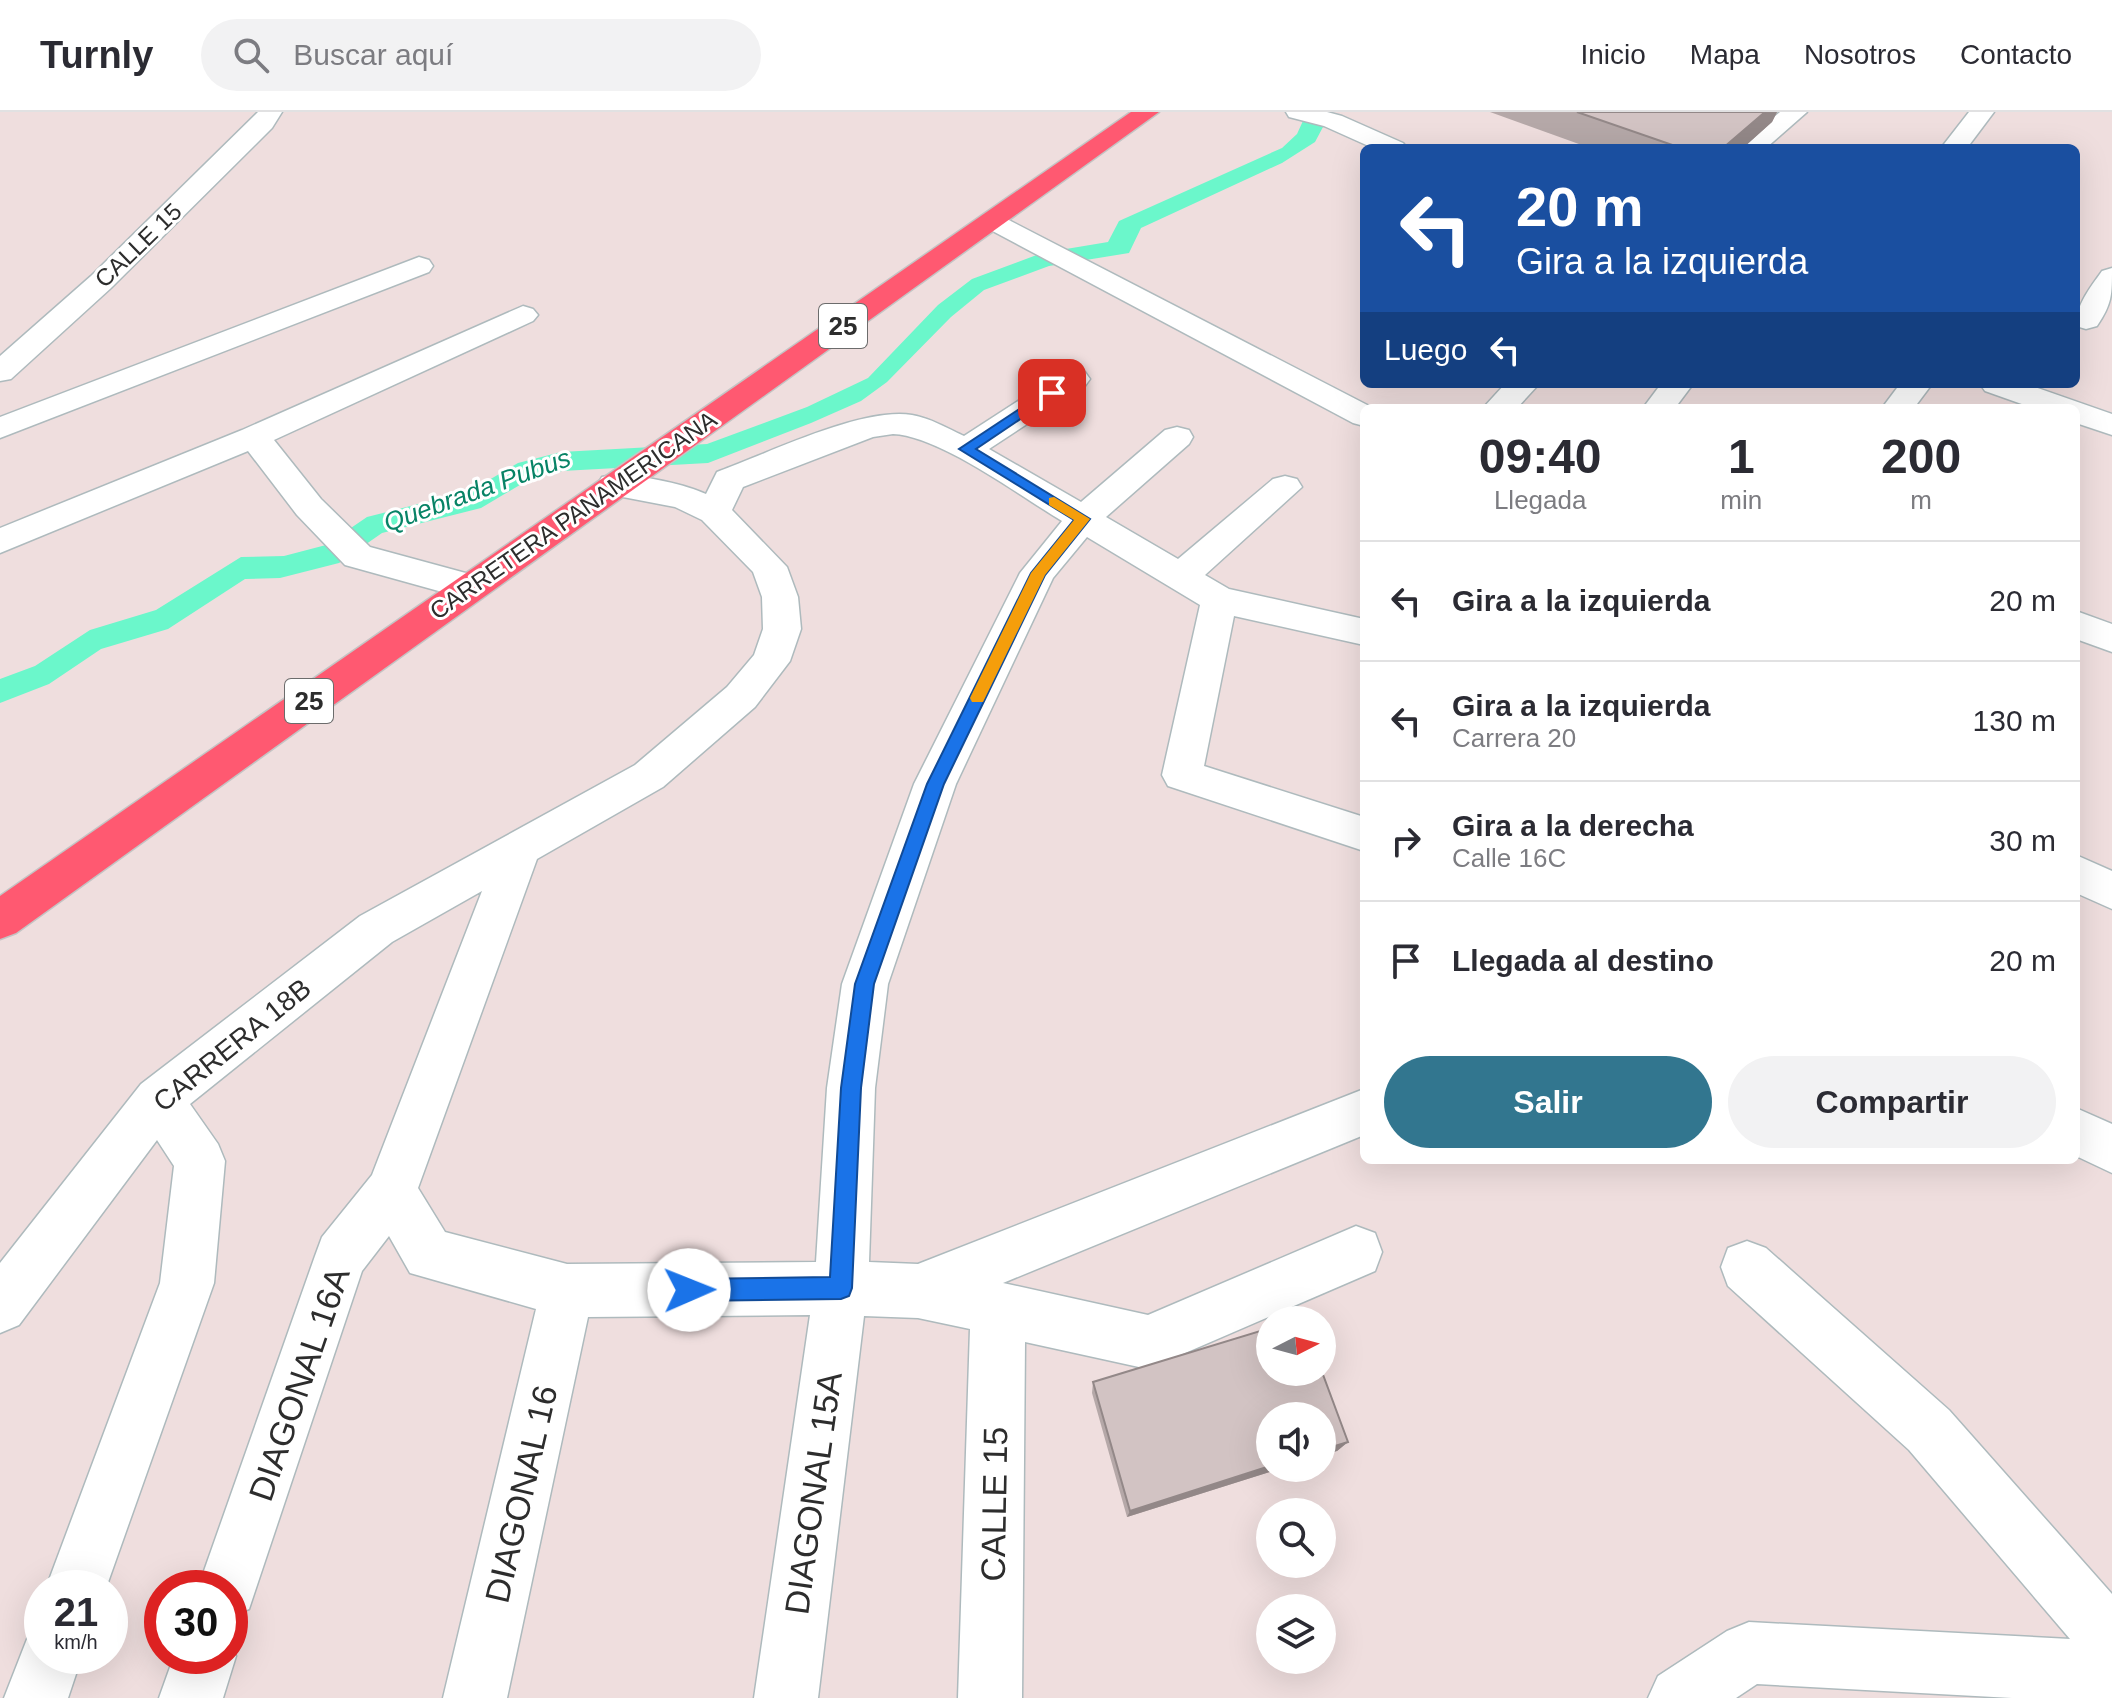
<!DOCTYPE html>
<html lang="es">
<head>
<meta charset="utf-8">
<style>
  :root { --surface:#fff; --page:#f2f2f3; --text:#2b2b33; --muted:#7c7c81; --line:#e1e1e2; --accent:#32768f }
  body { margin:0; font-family:Helvetica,sans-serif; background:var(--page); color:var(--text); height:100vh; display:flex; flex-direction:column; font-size:30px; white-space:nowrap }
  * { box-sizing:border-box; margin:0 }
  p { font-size:26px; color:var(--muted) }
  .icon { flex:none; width:44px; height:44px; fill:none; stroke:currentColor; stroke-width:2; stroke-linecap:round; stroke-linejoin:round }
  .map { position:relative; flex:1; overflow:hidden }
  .panel { position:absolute; left:1360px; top:292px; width:720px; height:760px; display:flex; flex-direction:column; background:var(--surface); border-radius:12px; box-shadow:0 8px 32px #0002 }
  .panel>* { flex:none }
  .guide { position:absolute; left:1360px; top:32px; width:720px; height:244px; border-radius:12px; box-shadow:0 8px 32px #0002; background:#1a4fa0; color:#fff; overflow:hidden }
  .needle { width:52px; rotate:84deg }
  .fabs { position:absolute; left:1256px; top:1194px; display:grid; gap:16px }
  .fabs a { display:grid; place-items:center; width:80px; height:80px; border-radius:50%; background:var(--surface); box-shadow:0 8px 32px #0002; font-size:40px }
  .speed { position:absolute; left:24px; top:1458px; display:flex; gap:16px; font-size:40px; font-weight:700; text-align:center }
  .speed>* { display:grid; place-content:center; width:104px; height:104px; border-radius:50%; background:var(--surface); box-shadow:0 8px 32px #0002; line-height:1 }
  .speed small { font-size:20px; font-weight:400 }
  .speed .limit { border:12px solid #d22; background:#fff; color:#111 }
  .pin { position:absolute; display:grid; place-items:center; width:68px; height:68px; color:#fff; margin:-34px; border-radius:16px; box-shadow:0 4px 12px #0006 }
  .me { position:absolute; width:88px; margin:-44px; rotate:89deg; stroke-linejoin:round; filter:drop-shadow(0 0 6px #0008) }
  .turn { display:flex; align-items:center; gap:28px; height:168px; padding:0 24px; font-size:36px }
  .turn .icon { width:104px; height:104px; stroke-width:2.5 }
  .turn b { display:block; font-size:56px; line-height:68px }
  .then { display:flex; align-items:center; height:76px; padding:0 24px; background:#0003; gap:16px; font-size:30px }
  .eta { display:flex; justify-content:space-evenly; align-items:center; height:136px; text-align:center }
  .eta b { font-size:48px; font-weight:700; line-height:56px }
  .action { display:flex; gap:16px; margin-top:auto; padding:16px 24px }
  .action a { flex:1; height:92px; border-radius:48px; background:var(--accent); color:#fff; font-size:32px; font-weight:700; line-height:92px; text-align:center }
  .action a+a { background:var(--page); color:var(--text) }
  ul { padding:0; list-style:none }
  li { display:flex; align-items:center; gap:24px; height:120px; padding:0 24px; border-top:2px solid var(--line) }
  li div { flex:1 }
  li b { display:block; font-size:30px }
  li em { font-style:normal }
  header { display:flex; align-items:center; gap:48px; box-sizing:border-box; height:112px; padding:0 40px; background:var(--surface); border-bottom:2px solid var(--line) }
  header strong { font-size:38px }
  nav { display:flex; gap:44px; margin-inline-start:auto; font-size:28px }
  .search { width:560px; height:72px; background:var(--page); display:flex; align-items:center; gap:20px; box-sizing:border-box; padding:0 28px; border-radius:44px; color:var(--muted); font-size:30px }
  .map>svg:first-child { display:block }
  .water { fill:#6bf7cb }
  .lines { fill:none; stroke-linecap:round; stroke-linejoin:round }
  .minor-casing { stroke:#aebabd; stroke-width:3 }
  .highway-casing { stroke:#c4c4c4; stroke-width:3 }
  .minor { fill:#fff; fill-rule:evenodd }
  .highway { fill:#ff5971; fill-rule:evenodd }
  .wall { fill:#b5a8a8 }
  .shaded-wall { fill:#938888 }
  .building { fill:#d2c3c3; stroke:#938888; stroke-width:2 }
  .route { fill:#1a73e8; stroke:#114b97; stroke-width:2 }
  .slow { fill:#f59e0b }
  .labels { text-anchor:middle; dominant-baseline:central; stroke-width:6; stroke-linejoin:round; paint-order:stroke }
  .far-street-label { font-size:24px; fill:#2d2d2d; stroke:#fff }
  .shield { fill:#fff; stroke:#6c6c6c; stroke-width:2 }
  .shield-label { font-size:26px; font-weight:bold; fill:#2d2d2d }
  .far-water-label { font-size:26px; font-style:italic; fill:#078366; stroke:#fff }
  .street-label { font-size:28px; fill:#2d2d2d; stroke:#fff }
  .near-street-label { font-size:34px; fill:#2d2d2d; stroke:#fff }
</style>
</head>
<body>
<header>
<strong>Turnly</strong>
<div class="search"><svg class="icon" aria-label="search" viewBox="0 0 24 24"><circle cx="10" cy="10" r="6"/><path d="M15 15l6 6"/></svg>Buscar aquí</div>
<nav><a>Inicio</a><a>Mapa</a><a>Nosotros</a><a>Contacto</a></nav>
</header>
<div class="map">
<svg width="2112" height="1586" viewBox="0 0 2112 1586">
  <rect width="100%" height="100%" fill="#efdede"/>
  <path class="water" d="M1307,0H1331L1315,30L1282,51L1141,116L1129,141L1049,154L984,178L951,205L887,270L861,289L811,311L708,351L562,359L530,367L481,396L382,421L339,451L280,466L245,467L168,517L101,537L49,572L0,591V567L35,554L90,518L156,498L241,445L284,444L326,433L367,405L470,379L518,351L561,340L707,332L807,295L868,266L938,193L972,167L1042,141L1108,130L1119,109L1282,36L1297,22Z"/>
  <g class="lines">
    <defs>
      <path id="minor" d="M258,0H282L272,16L111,176L11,267L0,269V244L91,164Z
        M1286,0H1327L1342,4L1403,31L1407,36H1373L1324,14L1289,5Z
        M1780,0H1807L1766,36H1737Z
        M1969,0H1994L1967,36H1941Z
        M995,101L1373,296H1364V314L1353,311L985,115L981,109L985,103Z
        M419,145L429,148L433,154L429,160L0,326V305Z
        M2112,156C2112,183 2112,192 2097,214L2086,217L2076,214C2076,193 2090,176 2102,159Z
        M523,194L533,197L538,203L533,209L274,328L321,387L370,435L484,466L489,475L484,484L471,488L345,453L297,403L248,339L0,441V416L242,318Z
        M1074,258L1085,260L1090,267L1085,274L989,337L1081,390L1165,318L1177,315L1189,318L1193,325L1189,332L1106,405L1178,447L1273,367L1285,364L1297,367L1302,375L1205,463L1229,477L1364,507V533L1234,504L1204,654L1364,705V739L1168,674L1162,663L1200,493L1087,425L1053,466L956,672L888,872L875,976L869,1150L918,1152L1364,977V1023L1003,1171L1148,1203L1356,1114L1375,1121L1382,1140L1375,1159L1148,1257L1025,1230L1022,1586H958L970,1217L918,1206L864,1204L818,1586H754L810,1203L588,1205L507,1586H443L536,1197L410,1161L389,1124L362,1159L249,1497L230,1505V1476H198L315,1144L322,1125L372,1063L482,779L392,830L190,992L218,1032L225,1049L214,1171L106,1476H46L160,1171L174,1054L157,1028L19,1213L0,1221V1151L141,972L360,804L635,653L727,575L754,543L763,517L762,485L753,460L702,408L675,395L602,381L597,373L602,365C626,359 683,371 706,382L717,360C767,342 861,295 912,303C930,306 947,316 964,324L1063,260ZM893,322C940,324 1020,384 1062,409L1020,461L914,672L842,872L827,976L816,1150L567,1152L445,1120L418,1076L537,747L663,675L755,595L790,549L801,517L798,485L787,455L732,398L743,375L873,325Z
        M1505,272H1539L1517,296H1483Z
        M1661,272H1693L1675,296H1643Z
        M1900,272H1932L1914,296H1882Z
        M1980,272H2026L2112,302V323L2076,311V296H2033L1985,279Z
        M2076,499L2112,512V540L2076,527Z
        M2076,743L2112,759V797L2076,781Z
        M2076,996L2112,1012V1061L2076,1044Z
        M1747,1129L1766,1136L1949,1298L2112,1482V1586H2012L1757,1572L1736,1586H1648L1658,1564L1727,1519L1749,1510L2070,1527L1909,1338L1728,1174L1721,1155L1728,1136Z
        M42,1517V1544H82L68,1586H4L29,1522Z
        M230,1529L236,1544L223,1586H159L174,1544H230Z"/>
      <path id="highway" d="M1131,0H1159L16,821L0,827V784Z"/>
    </defs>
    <use href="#minor" class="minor-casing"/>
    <use href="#highway" class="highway-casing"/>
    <use href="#minor" class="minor"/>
    <use href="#highway" class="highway"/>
  </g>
  <path class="wall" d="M1490,0H1777L1772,10L1743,36H1590Z
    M1270,1216V1260H1322L1348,1330L1337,1339L1322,1343V1304H1270V1356H1282L1127,1405L1092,1281L1093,1270Z"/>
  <path class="shaded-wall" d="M1765,0H1777L1772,10L1743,36H1723Z
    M1348,1330L1337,1339L1322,1343V1338Z
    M1270,1354V1356H1282L1127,1405L1130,1399Z"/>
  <path class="building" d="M1577,0H1765L1723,36H1681Z
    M1270,1216V1260H1322L1348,1330L1322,1338V1304H1270V1354L1130,1399L1093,1270Z"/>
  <path class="route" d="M1048,278L1059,281L976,337L1090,407L1045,463L944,672L874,872L861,976L852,1176L849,1184L841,1187L689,1189L681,1185L678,1178L681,1170L689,1167L830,1165L841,976L855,872L927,672L1031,461L1074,408L959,337Z"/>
  <path class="slow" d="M1054,385L1090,407L1045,463L983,590H972L970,586L1031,461L1074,408L1049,393V386Z"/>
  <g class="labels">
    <g class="far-street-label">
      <text transform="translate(138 133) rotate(-44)">CALLE 15</text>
      <text transform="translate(573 403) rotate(-35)">CARRETERA PANAMERICANA</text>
    </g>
    <g class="shield">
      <rect x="819" y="192" width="48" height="44" rx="6"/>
      <rect x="285" y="567" width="48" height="44" rx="6"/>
    </g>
    <g class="shield-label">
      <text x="843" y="214">25</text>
      <text x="309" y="589">25</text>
    </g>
    <g class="far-water-label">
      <text transform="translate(477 378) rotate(-20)">Quebrada Pubus</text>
    </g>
    <g class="street-label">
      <text transform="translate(232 933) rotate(-39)">CARRERA 18B</text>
    </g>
    <g class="near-street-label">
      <text transform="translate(299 1272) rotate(-71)">DIAGONAL 16A</text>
      <text transform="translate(813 1381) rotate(-82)">DIAGONAL 15A</text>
      <text transform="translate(521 1382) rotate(-77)">DIAGONAL 16</text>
      <text transform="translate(994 1392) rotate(-89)">CALLE 15</text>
    </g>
  </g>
</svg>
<div class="fabs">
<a><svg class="needle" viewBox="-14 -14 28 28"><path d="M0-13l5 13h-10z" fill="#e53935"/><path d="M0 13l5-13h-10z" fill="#7c7c81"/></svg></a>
<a><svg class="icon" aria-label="sound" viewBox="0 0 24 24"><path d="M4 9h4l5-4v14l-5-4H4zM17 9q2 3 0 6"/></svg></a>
<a><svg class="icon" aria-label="search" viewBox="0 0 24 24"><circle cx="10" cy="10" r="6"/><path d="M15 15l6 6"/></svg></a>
<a><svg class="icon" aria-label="layers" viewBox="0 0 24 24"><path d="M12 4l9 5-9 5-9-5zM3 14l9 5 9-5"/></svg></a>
</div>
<div class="speed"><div>21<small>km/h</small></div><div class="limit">30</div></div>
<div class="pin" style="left:1052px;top:281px;background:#d93025"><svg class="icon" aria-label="arrive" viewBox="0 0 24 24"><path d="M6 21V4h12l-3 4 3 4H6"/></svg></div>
<svg class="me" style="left:689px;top:1178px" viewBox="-20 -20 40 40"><circle r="19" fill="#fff"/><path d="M0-13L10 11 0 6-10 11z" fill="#1a73e8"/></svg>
<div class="guide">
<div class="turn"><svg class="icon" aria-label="left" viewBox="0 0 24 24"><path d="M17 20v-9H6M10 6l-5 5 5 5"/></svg><div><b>20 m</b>Gira a la izquierda</div></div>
<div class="then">Luego<svg class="icon" aria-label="left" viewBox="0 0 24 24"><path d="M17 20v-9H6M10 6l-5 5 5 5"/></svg></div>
</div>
<section class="panel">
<div class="eta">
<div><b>09:40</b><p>Llegada</p></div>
<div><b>1</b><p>min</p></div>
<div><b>200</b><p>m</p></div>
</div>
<ul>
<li><svg class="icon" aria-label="left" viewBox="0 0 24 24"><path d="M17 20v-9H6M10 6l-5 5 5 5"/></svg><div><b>Gira a la izquierda</b></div><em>20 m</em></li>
<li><svg class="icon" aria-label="left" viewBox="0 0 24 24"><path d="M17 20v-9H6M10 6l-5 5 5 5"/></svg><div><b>Gira a la izquierda</b><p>Carrera 20</p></div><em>130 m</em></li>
<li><svg class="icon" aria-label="right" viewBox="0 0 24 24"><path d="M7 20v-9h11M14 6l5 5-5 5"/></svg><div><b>Gira a la derecha</b><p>Calle 16C</p></div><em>30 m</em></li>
<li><svg class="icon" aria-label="arrive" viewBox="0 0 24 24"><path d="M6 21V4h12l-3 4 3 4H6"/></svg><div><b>Llegada al destino</b></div><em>20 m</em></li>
</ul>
<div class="action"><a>Salir</a><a>Compartir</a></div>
</section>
</div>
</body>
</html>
